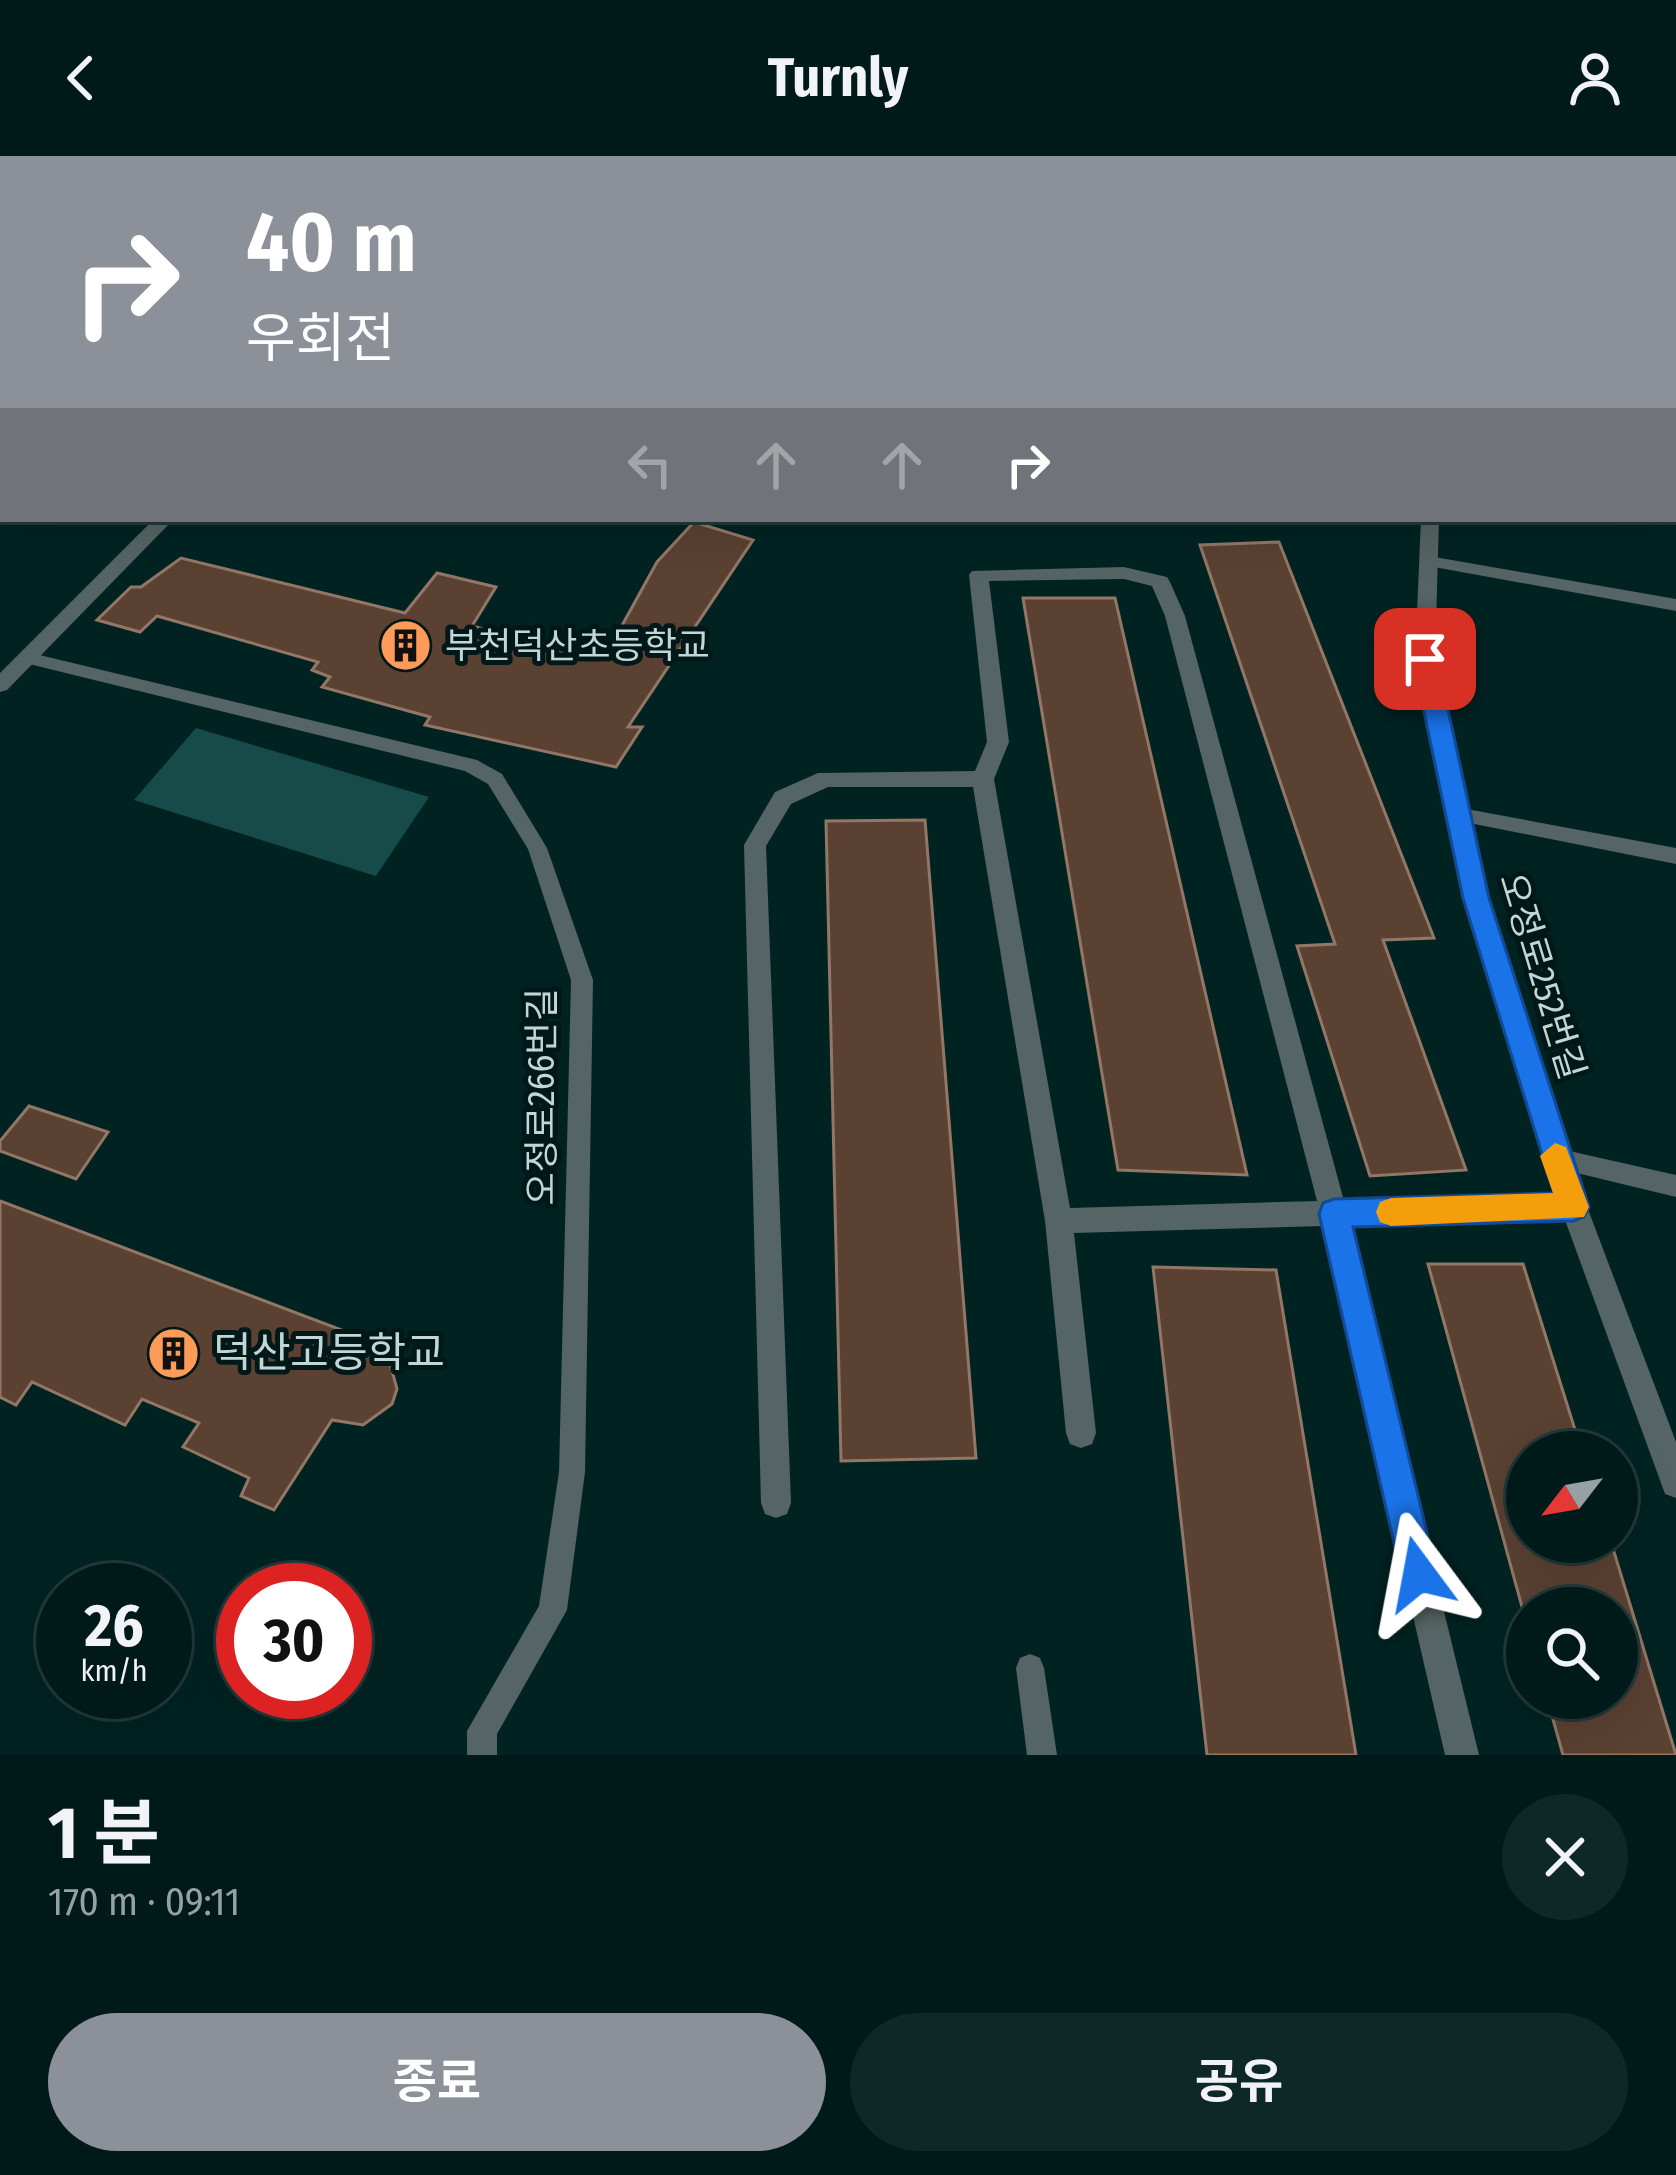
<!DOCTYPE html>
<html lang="ko">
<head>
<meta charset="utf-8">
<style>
  :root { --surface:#001a1a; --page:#0e2727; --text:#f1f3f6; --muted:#95a1a2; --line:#223839; --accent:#8c9099 }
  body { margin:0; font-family:"Fira Sans Condensed","Noto Sans KR",sans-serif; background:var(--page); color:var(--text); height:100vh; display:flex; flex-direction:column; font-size:45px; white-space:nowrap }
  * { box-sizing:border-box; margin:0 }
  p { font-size:39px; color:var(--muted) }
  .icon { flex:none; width:66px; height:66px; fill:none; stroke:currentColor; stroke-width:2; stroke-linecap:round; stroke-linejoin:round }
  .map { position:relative; height:1599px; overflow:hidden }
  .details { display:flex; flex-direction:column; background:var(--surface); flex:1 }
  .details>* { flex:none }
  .guide { position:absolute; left:0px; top:0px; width:1677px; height:366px; box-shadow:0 12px 48px #0002,0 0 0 3px var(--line); background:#8c9099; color:#fff; overflow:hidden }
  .needle { width:78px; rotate:239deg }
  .controls { position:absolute; left:1506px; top:1275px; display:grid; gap:24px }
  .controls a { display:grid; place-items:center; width:132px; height:132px; border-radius:50%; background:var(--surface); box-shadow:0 12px 48px #0002,0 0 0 3px var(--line); font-size:60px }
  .speed { position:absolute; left:36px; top:1407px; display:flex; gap:24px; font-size:60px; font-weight:700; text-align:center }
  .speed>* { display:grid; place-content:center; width:156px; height:156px; border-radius:50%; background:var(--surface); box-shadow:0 12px 48px #0002,0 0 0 3px var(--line); line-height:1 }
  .speed small { font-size:30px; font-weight:400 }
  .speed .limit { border:18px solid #d22; background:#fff; color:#111 }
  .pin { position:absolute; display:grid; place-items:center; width:102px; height:102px; color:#fff; margin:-51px; border-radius:24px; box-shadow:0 6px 18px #0006 }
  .me { position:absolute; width:132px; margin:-66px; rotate:347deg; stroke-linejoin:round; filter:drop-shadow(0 0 9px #0008) }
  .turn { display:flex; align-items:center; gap:42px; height:252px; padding:0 48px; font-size:54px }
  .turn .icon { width:156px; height:156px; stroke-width:2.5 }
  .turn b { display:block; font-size:84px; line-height:102px }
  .lanes { display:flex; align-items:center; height:114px; padding:0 48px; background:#0003; justify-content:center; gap:60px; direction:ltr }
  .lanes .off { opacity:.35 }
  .round { display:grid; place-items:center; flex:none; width:126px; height:126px; border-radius:63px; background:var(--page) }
  .overview { display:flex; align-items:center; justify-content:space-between; height:204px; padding:0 48px }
  h1 { font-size:72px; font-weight:700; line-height:90px }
  .primary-button { display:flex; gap:24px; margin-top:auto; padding:24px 48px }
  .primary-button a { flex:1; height:138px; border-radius:72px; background:var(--accent); color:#fff; font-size:48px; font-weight:700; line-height:138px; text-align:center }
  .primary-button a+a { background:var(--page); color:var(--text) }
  header { display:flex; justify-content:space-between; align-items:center; height:156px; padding:0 48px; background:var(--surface); font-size:54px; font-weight:700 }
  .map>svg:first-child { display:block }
  .green { fill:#174b49 }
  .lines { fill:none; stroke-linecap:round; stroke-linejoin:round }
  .stream { fill:#000909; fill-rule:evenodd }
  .building { fill:#5a4132; stroke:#927766; stroke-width:3 }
  .service { fill:#556464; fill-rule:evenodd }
  .minor { fill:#556464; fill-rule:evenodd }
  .route { fill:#1a73e8; stroke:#114b97; stroke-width:3 }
  .slow { fill:#f59e0b }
  .labels { text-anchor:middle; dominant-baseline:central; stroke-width:10; stroke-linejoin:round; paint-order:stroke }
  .poi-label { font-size:36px; fill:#c2d6d5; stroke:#001818; text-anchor:start }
  .street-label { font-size:36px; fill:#c2d6d5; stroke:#001818 }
  .near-poi-label { font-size:42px; fill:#c2d6d5; stroke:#001818; text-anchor:start }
</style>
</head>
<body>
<header><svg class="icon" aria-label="back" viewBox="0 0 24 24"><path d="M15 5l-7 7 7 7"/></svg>Turnly<svg class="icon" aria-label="person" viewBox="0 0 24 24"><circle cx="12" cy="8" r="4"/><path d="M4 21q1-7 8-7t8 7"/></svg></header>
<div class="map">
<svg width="1676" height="1599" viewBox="0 0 1676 1599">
  <rect width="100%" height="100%" fill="#002322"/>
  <path class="green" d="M196,572L429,641L376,720L134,644Z"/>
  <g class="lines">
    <path class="stream" d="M2,360L3,363H12L0,370Z"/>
  </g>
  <path class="building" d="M694,366L753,384L628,571H642L616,611L425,569L430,561L322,531L330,521L312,514L318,506L157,460L140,476L97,464L131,431H141L181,402L405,457L437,417L496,431L472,470L603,504L657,406Z
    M1279,386L1434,782L1383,784L1466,1014L1370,1020L1297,790L1335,788L1200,389Z
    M1023,442H1115L1247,1019L1118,1014Z
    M925,664L976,1302L841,1305L826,665Z
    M29,950L108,976L76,1023L0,995V985Z
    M0,1045L347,1176L340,1189L350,1201L361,1195L388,1200L397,1233L392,1248L363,1269L332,1264L274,1354L241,1340L249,1322L183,1291L199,1267L142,1243L125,1269L32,1226L16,1249L0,1241Z
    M1428,1108H1523L1582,1296H1527V1386H1611L1676,1599H1563L1547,1542H1617V1452H1527V1469Z
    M1153,1111L1276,1114L1356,1599H1207Z"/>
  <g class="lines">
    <path class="service" d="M1073,0H1085L1086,3H1074Z
      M1623,0H1635L1634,3H1622Z
      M1674,51L1676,52V60L1674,59Z
      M1674,247H1676V257H1674Z
      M1429,400L1676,443V455L1423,409V401Z
      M27,496L477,604L502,618L547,692L593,824L585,1316L567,1454L497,1578V1599H467V1575L539,1450L559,1316L571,824L528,693L488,628L465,615L21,506V498Z
      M1456,651L1676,692V708L1449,663L1446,658Z
      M1556,992L1676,1019V1041L1548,1010L1544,1003L1548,996Z
      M1030,1498L1040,1502L1044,1512L1057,1599H1027L1016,1512L1020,1502Z"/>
    <path class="minor" d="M375,0H389V3H375Z
      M427,0H467L425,3Z
      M716,0H730L732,3H718Z
      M154,363H174L7,534L0,536V517Z
      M1421,363H1439L1435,503L1488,742L1569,1003L1676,1286V1342L1665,1338L1661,1327L1565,1064L1350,1070L1479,1599H1445L1323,1070L1074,1077L1096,1277L1092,1288L1081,1292L1070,1288L1066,1277L1045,1065L973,631H828L791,648L766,690L791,1347L787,1358L776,1362L765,1358L761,1347L744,689L775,636L818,617L975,615L987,586L969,419L972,415L1124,411L1167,421L1170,426L1185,460L1344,1045L1556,1039L1464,742L1415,503ZM1124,423L1152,430L1165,460L1317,1045L1070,1052L994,623L1009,586L989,425Z"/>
  </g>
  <path class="route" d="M1425,495L1437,503L1489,742L1589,1051L1584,1061L1573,1065L1353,1071L1437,1418L1432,1431L1419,1436L1407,1431L1401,1418L1319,1058L1323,1047L1334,1043L1554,1037L1463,742L1413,503Z"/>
  <path class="slow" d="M1555,987L1566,991L1589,1051L1584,1061L1391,1070L1380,1066L1376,1056L1380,1046L1391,1042L1553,1037L1540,1000Z"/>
  <defs>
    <symbol id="building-disc" viewBox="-11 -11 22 22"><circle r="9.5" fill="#fe9b58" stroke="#001818"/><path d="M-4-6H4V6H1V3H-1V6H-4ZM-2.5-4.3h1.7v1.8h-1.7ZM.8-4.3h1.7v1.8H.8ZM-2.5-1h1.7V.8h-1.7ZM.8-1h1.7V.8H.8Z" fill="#111"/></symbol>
  </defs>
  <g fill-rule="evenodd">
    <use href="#building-disc" x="376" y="460" width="59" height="59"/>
    <use href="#building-disc" x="144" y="1168" width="59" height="59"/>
  </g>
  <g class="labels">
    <g class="poi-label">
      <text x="445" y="490">부천덕산초등학교</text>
    </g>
    <g class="street-label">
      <text transform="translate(1542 820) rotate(73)">오정로252번길</text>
      <text transform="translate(542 941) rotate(-90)">오정로266번길</text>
    </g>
    <g class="near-poi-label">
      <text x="213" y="1197">덕산고등학교</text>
    </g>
  </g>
</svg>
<div class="controls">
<a><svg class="needle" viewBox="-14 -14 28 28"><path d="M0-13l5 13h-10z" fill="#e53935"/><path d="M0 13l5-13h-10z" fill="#95a1a2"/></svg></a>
<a><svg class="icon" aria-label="search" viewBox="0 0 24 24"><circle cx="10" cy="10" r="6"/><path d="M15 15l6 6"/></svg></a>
</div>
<div class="speed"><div>26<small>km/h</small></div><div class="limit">30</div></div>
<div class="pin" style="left:1425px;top:503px;background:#d93025"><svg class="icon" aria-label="arrive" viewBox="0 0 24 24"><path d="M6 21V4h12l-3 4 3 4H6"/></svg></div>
<svg class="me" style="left:1419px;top:1418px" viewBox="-20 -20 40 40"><path d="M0-17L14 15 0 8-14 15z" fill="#1a73e8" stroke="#fff" stroke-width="4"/></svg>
<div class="guide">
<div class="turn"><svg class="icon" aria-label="right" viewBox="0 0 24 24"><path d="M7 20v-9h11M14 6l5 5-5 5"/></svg><div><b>40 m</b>우회전</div></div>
<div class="lanes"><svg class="icon off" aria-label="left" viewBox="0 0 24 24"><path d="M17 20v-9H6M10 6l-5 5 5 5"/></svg><svg class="icon off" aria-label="ahead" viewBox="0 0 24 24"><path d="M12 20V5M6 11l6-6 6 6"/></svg><svg class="icon off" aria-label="ahead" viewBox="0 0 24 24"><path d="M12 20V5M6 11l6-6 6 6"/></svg><svg class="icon" aria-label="right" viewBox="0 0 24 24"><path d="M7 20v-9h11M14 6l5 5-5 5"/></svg></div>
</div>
</div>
<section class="details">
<div class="overview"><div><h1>1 분</h1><p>170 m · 09:11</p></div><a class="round"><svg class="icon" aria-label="close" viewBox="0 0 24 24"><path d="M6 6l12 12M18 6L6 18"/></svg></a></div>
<div class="primary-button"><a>종료</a><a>공유</a></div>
</section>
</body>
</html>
